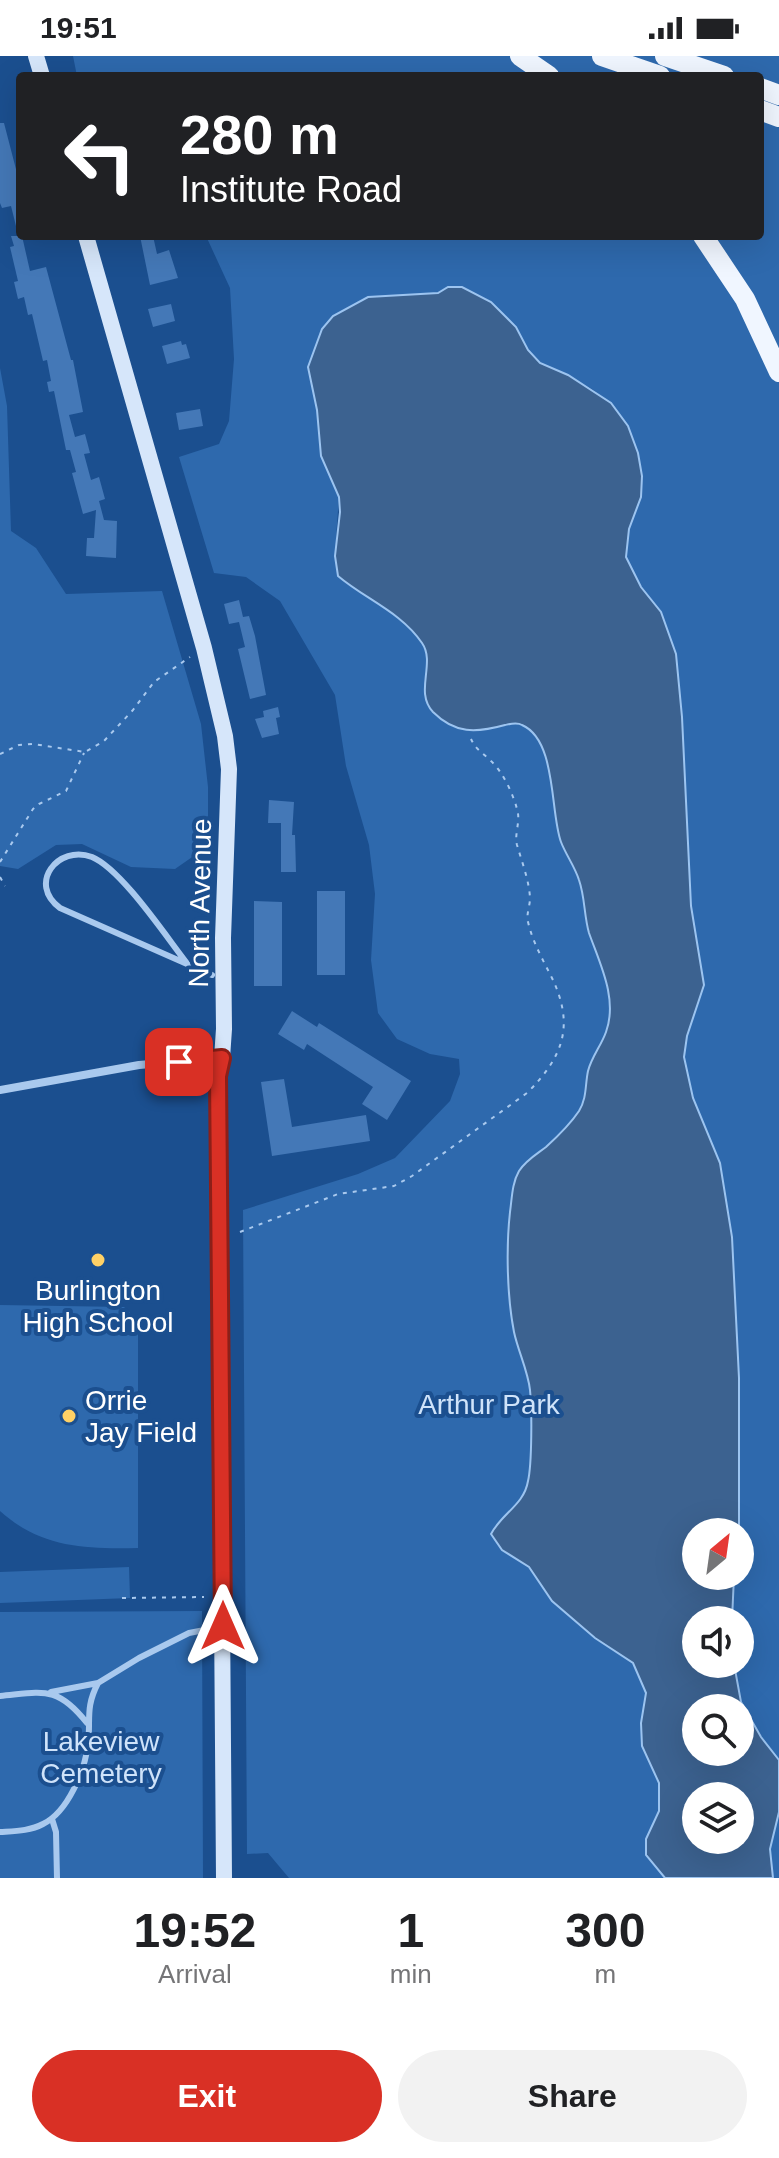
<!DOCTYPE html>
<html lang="en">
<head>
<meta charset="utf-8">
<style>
  :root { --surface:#fff; --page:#f2f2f2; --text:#202124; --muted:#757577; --accent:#d93025 }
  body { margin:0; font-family:Arial,sans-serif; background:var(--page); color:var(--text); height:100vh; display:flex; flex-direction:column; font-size:30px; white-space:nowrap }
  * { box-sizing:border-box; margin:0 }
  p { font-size:26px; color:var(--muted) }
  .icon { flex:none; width:44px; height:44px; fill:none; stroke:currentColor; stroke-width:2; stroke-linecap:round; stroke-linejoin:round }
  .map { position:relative; height:1822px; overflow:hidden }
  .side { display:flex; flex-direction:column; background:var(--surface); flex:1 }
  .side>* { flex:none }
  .hud { position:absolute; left:16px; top:16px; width:748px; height:168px; border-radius:8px; box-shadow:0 8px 32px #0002; background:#202124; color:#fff; overflow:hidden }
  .needle { width:52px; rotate:29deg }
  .fabs { position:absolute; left:682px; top:1462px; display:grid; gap:16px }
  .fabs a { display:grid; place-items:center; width:72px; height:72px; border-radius:50%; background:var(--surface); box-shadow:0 8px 32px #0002; font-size:40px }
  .pin { position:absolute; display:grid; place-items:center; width:68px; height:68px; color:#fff; margin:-34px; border-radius:16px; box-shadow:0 4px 12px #0006 }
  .me { position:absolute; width:88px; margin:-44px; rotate:0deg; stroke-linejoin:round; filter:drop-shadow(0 0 6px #0008) }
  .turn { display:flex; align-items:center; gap:28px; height:168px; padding:0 32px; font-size:36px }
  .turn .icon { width:104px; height:104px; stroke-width:2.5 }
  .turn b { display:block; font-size:56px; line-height:68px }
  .eta { display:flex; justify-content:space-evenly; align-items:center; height:136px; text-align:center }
  .eta b { font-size:48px; font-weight:600; line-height:56px }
  .button { display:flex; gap:16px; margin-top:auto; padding:16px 32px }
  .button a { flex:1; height:92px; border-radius:48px; background:var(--accent); color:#fff; font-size:32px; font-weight:600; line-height:92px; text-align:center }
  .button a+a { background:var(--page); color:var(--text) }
  .status { display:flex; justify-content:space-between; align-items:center; height:56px; padding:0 40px; background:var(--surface); direction:ltr }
  .status svg { height:22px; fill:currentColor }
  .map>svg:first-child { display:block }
  .green { fill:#2e69ad; fill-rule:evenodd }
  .water { fill:#3c6290; stroke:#9cc4f0; stroke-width:2; fill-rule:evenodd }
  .building { fill:#4478b7 }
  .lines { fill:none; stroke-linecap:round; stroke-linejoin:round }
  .path { stroke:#a9c9ee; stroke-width:2; stroke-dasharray:4 6; stroke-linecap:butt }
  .service { stroke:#a9c9ee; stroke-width:6 }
  .minor { stroke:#a9c9ee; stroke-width:8 }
  .secondary { stroke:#d6e6fa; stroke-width:16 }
  .primary { stroke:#f0f6ff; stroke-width:20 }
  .route-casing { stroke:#8d1f18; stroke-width:20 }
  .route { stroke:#d93025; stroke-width:14 }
  .poi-dot { fill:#ffd166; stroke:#1b4f8f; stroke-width:3 }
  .labels { text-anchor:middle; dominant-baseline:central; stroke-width:8; stroke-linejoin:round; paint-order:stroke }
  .street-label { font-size:28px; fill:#fff; stroke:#1b4f8f }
  .poi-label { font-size:28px; fill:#fff; stroke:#1b4f8f }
  .park-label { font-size:28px; fill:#cfe3fa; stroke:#1b4f8f }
</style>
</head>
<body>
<div class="status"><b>19:51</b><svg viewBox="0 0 49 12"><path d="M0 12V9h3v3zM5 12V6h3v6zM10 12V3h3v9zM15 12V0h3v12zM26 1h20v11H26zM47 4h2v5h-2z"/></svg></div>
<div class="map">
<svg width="779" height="1822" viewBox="0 0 779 1822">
  <rect width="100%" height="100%" fill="#1b4f8f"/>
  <path class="green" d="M73,0H779V1704L767,1688L770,1791L779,1756V1822H773L771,1802L657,1812L665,1822H289L268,1797L247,1798L243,1154L358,1118L395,1102L450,1045L460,1018L459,1003L430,998L397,983L378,957L371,904L375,838L369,789L346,710L335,639L280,545L246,521L214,517L179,401L219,388L229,365L234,303L230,232L206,180H760V20H77ZM448,231L516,271L528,294L540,307L568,319L592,333L611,347L628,370L641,441L629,473L626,501L641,531L661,556L676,598L682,661L691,850L704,929L605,923C602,907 595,893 589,877C584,860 585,841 579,824C575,810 565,799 561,786C553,763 556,737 550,714C547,700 536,674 522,669C514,666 505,669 498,671C472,677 451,676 432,655C415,636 432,611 425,591C417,571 369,540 350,530L336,482L339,441L308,311L322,273L333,260L368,241L438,237ZM696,1476H740V1520H696ZM696,1564H740V1608H696ZM696,1652H740V1696H696ZM696,1740H740V1784H696Z
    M0,312L7,350L11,475L36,492L66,538L162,535L201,668L208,731V790L175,813L131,811L82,788L56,789L18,813L0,810Z
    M0,1249L124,1251L138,1265V1492C85,1493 41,1492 0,1455Z
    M129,1511L130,1542L0,1547V1516Z
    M202,1555L203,1822H0V1556Z"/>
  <path class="water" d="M448,231H462L491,246L516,271L528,294L540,307L568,319L611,347L628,370L638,397L642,420L641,441L629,473L626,501L641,531L661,556L676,598L682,661L691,850L704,929L687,980L684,1001L693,1042L720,1107L732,1181L739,1322V1476H696V1520H734L732,1564H696V1608H734L741,1646L761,1681L779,1704V1756L770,1793L773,1822H665L646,1799V1783L659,1755V1727L642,1690L641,1667L646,1637L633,1607L595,1582L552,1545L529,1511L502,1494L491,1478C502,1457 524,1449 528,1425C532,1408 532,1353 530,1334C528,1315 518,1295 514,1276C507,1240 506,1192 510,1156C512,1142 512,1127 519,1115C526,1104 537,1098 546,1091C557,1081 571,1067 579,1055C587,1042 585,1029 588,1015C592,1000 601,990 606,976C618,943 600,908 589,877C584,860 585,841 579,824C575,811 566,799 561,786C550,757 557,684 522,669C517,666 510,668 505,669C476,677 455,678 433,656C414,636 436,607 422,587C401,556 365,543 338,520L335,500L340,456L339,441L321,400L317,354L308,311L322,273L333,260L368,241L438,237ZM696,1652H740V1696H696ZM696,1740H740V1784H696Z"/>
  <path class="building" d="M0,67H4L18,121L20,120V170H16L11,150L2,152L0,147Z
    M11,180H22L30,215L46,211L71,304H73L83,356L69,359L75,381L85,378L90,397L84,398L91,424L99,421L105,443L99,445L104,464L117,465L116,502L86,500L87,482H94L96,454L83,458L72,417L76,416L70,394H66L54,335L49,336L47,326L51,325L47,304L43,305L32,258L28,259L24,241L18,243L14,226L18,225L10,191L14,190Z
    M140,180H153L157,198L169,194L178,222L150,229Z
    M171,248L175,265L153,271L148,253Z
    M181,285L182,289L186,288L190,302L167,308L162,290Z
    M200,353L203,370L179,374L176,357Z
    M239,544L243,561L249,560L255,580L266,639L250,643L238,593L245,591L239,566L229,568L224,548Z
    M278,651L280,661L276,662L279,678L262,682L255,663L264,661L263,655Z
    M269,744L294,746L292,779H295L296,816H281V767H268Z
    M317,835H345V919H317Z
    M254,845L282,846V930H254Z
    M292,955L317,971L319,967L411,1025L387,1064L362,1048L373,1031L307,988L304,994L278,978Z
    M284,1023L292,1071L366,1059L370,1085L272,1100L261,1026Z"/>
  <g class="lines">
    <path class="path" d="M0,698L19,689L33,688L85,696L104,685L133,654L154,626L190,601
      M0,806L33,753L39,748L66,735L84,697
      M0,821L5,830
      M240,1176L338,1138L394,1130L412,1120L527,1037C563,1001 575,970 552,922C543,904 533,887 528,866C526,859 530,850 530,842C529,824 522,806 517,789C514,778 521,765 517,753C513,738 503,716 491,705C483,697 476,694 471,683
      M122,1542L204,1541"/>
    <path class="service" d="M186,906C165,879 121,813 92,801C58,788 27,828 60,852L212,919
      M51,1636L98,1627L139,1602L189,1577L220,1571
      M0,1640C43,1636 57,1629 87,1667
      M52,1763L56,1776L57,1822
      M0,1776C15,1775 30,1775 43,1768C68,1756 85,1714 88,1688C91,1663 85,1652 98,1627"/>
    <path class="minor" d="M0,1034L139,1009L222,1002"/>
    <path class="secondary" d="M36,0L42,20
      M86,180L204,592L225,680L229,713L223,882L224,973L222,1002L218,1020L224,1822"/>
    <path class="primary" d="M520,0L549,20
      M602,0L660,20
      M665,0L724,20
      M760,32L779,39
      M760,54L779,61
      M703,180L745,243L779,316"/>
  </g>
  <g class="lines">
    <defs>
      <path id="route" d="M179,1006L222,1002L218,1020L223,1570"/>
    </defs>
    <use href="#route" class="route-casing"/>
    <use href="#route" class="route"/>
  </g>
  <g class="poi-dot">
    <circle cx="98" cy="1204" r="8"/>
    <circle cx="69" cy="1360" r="8"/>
  </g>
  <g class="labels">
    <g class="street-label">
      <text transform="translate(200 847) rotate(-89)">North Avenue</text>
    </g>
    <g class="poi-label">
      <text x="98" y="1234">Burlington<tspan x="98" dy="32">High School</tspan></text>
      <text x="85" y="1344" text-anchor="start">Orrie<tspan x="85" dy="32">Jay Field</tspan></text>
    </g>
    <g class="park-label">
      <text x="489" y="1348">Arthur Park</text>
      <text x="101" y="1685">Lakeview<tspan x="101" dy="32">Cemetery</tspan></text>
    </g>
  </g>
</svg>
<div class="fabs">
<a><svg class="needle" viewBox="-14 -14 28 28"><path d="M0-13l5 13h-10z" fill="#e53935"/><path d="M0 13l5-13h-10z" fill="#757577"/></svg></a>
<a><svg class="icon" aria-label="sound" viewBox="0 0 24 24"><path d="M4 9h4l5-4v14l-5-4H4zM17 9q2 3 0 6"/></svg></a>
<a><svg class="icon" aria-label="search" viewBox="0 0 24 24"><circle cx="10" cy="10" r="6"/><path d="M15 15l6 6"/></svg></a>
<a><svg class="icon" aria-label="layers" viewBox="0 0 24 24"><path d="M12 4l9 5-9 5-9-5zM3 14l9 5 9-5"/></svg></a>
</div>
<div class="pin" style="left:179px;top:1006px;background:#d93025"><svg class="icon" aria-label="arrive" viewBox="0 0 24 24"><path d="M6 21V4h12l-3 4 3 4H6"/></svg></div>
<svg class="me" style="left:223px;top:1570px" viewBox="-20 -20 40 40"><path d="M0-17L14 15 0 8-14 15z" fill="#d93025" stroke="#fff" stroke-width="4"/></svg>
<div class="hud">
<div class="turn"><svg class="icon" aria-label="left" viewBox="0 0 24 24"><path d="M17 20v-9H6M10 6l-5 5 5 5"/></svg><div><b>280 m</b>Institute Road</div></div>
</div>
</div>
<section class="side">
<div class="eta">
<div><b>19:52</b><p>Arrival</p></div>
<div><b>1</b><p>min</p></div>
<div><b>300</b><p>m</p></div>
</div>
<div class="button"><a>Exit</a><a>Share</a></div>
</section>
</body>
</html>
